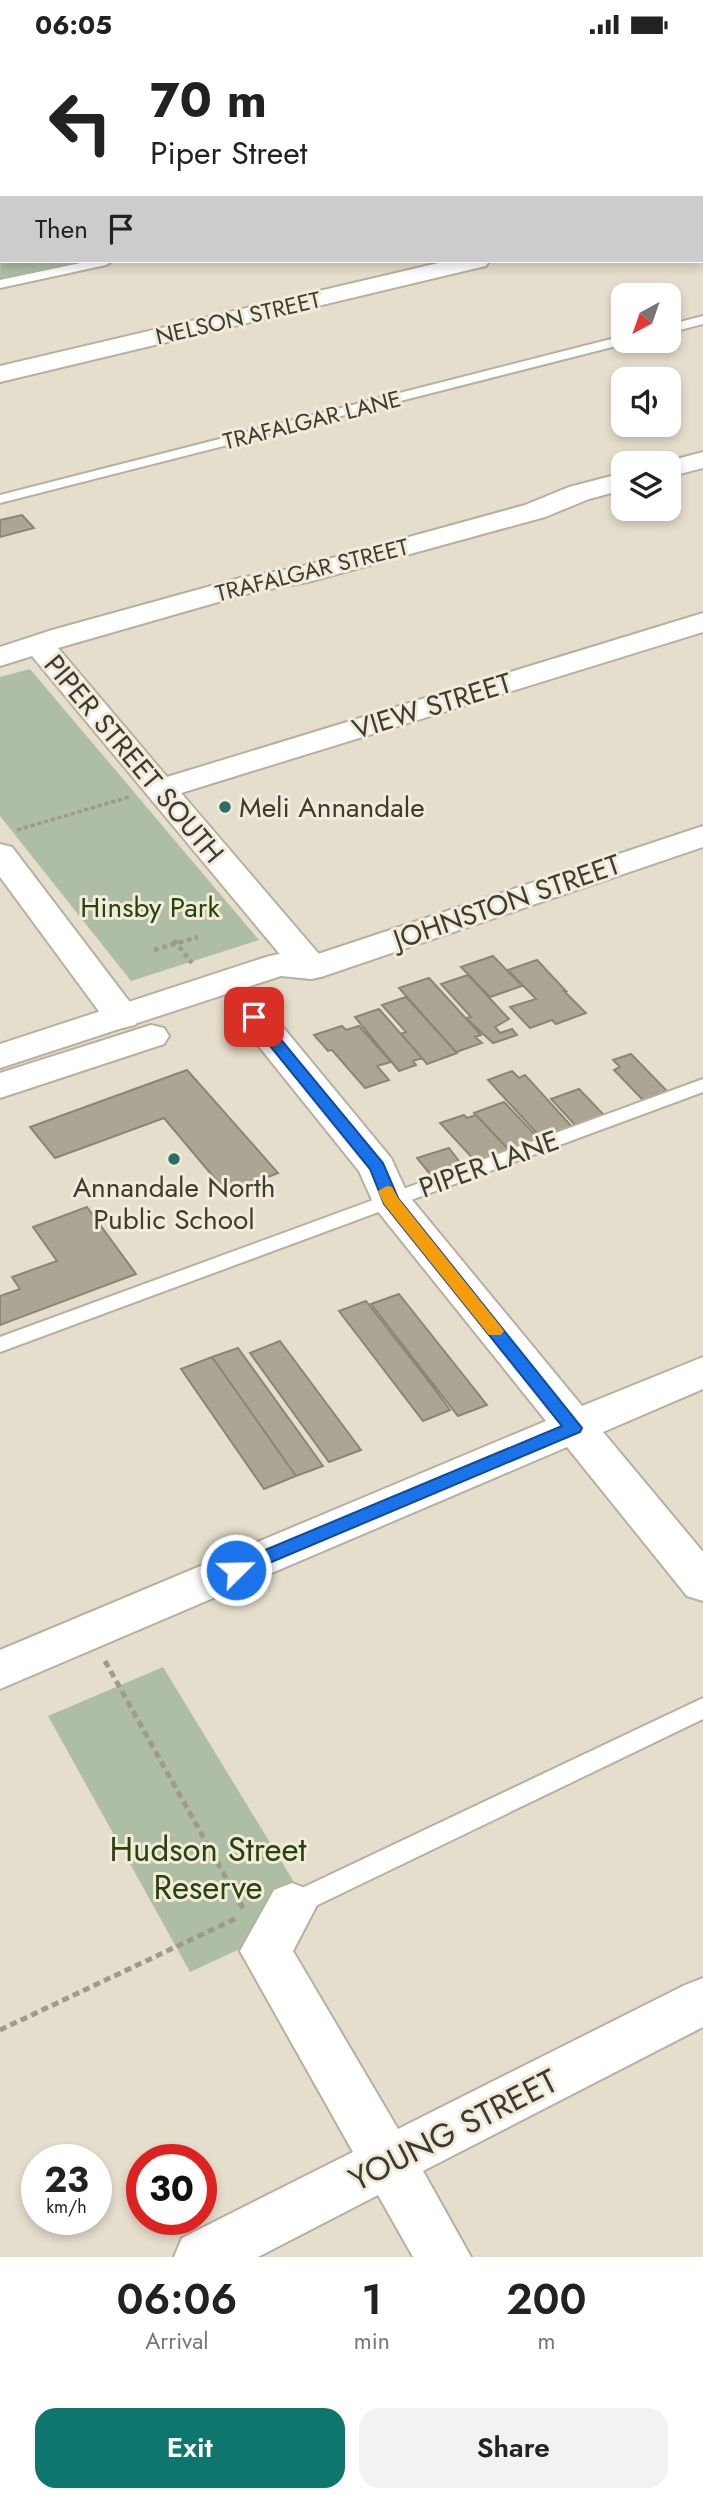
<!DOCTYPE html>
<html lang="en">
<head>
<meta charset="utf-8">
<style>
  :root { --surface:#fff; --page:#f2f2f2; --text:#222; --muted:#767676; --accent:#0f766e }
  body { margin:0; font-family:Jost,sans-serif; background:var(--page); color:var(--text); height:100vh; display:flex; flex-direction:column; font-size:26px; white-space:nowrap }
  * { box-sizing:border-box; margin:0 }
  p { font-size:23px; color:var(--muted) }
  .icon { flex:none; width:38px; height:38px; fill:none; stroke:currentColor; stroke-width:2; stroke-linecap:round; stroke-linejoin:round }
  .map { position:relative; height:2208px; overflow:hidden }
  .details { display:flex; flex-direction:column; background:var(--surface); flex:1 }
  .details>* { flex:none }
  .banner { position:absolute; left:0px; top:0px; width:704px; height:214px; box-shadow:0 4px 10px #0003; background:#fff; color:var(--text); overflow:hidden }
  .needle { width:46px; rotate:220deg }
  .buttons { position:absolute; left:611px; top:234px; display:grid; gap:14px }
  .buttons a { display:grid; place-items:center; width:70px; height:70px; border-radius:14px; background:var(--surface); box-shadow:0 4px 10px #0003; font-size:35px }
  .speed { position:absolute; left:21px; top:2095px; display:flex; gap:14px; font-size:35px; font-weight:700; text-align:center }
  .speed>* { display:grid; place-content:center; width:91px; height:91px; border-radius:50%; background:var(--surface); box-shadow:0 4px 10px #0003; line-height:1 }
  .speed small { font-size:18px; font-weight:400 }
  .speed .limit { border:10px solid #d22; background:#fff; color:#111 }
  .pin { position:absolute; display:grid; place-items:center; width:60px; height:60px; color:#fff; margin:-30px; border-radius:14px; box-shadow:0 4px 10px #0006 }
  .me { position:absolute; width:77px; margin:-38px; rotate:67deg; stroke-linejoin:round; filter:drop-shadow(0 0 5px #0008) }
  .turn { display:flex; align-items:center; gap:24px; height:147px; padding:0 35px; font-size:32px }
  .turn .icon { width:91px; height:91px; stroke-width:2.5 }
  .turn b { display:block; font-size:49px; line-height:60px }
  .then { display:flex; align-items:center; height:66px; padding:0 35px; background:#0003; gap:14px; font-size:26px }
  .eta { display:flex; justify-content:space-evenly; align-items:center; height:119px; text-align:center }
  .eta b { font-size:42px; font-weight:600; line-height:49px }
  .cta { display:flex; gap:14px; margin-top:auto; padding:14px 35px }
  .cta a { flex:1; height:80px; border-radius:21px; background:var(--accent); color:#fff; font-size:28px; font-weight:600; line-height:80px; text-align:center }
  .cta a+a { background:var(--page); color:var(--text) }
  .status { display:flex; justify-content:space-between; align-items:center; height:49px; padding:0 35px; background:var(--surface); direction:ltr }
  .status svg { height:19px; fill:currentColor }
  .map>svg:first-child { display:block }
  .green { fill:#aebea5 }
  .building { fill:#ada594; stroke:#8c8574; stroke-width:2 }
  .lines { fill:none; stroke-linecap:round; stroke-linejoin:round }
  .lane-casing { stroke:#b8b09e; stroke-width:4 }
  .street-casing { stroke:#b8b09e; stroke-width:4 }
  .secondary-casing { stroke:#b8b09e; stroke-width:4 }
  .primary-casing { stroke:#b8b09e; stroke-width:4 }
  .path-far3 { stroke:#a09a8c; stroke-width:2.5; stroke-dasharray:3.5 2; stroke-linecap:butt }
  .path-far2 { stroke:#a09a8c; stroke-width:3.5; stroke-dasharray:4.5 2.5; stroke-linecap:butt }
  .path-far1 { stroke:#a09a8c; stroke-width:4.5; stroke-dasharray:5 3.5; stroke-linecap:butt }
  .path { stroke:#a09a8c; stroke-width:5; stroke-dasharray:7 4.5; stroke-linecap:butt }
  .lane { fill:#fff; fill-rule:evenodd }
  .street { fill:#fff; fill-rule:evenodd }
  .secondary { fill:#fff; fill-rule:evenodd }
  .primary { fill:#fff; fill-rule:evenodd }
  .route { fill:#1a73e8; stroke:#114b97; stroke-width:2 }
  .slow { fill:#f59e0b }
  .poi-dot { fill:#296f65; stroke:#f3ebd9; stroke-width:2.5 }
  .labels { text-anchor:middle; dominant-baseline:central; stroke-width:6; stroke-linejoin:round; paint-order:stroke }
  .far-street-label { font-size:23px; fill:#3e3b34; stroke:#f3ebd9 }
  .street-label { font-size:28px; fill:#3e3b34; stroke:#f3ebd9 }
  .poi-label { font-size:28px; fill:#3e3b34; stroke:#f3ebd9; text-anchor:start }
  .park-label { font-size:28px; fill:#26440e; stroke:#f3ebd9 }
  .near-park-label { font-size:33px; fill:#26440e; stroke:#f3ebd9 }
  .near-street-label { font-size:33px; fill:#3e3b34; stroke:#f3ebd9 }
</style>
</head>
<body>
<div class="status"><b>06:05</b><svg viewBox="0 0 49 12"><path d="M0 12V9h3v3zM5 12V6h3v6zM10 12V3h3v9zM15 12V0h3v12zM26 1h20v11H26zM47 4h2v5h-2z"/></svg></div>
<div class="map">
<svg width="703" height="2208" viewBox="0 0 703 2208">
  <rect width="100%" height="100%" fill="#e6decc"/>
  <path class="green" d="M2,102V212H79L0,230Z
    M30,620L259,891L131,932L0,767V628Z
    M163,1618L294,1833L275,1842L255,1893L190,1923L48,1667Z"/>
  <path class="building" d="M592,0H662L654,2Z
    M22,466L34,479L0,488V471Z
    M493,907L522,937L490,948L461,918Z
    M537,911L566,942H564L586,964L556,975L552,971L530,979L510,958L536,950L508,921Z
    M468,926L509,970L495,978L500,984L512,980L517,986L493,994L466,969L471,968L441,935Z
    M429,929L481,986L475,988L482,994L456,1003L399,939Z
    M406,948L456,1003L457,1004L427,1015L422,1009L401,985L406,983L382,956Z
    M379,960L422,1009L413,1012L416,1016L399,1022L355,968Z
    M342,977L346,981L359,977L391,1013L377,1017L389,1031L365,1039L332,1001L328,1002L314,986Z
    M631,1005L667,1042L643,1051L614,1021L620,1018L613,1011Z
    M187,1021L278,1124L227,1144L164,1069L55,1109L30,1078Z
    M512,1022L519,1029L525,1026L574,1080L543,1091L488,1031Z
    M579,1040L605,1067L577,1078L551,1050Z
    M504,1053L541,1092L511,1103L474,1064Z
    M464,1066L467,1069L476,1066L511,1103L479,1116L440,1074Z
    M449,1099L465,1120L434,1130L417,1109Z
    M87,1158L136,1225L0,1276V1247L20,1240L12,1228L57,1212L33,1178Z
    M399,1245L487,1356L458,1367L371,1255Z
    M366,1252L433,1338L450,1361L423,1372L339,1262Z
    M280,1292L361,1401L329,1413L250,1304Z
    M238,1299L323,1417L296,1427L212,1308Z
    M212,1308L296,1427L264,1440L181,1320Z"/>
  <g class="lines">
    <defs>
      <path id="lane" d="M393,0H405L406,2H394Z
        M702,191L703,192V200L702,199Z
        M90,212H112L106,216L0,239V231Z
        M703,267V275L668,284V276Z
        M623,287V292L628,294L0,454V446Z
        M703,1030V1043L0,1303V1288Z
        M703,1649V1670L301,1864L292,1867L283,1864L279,1856L283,1848Z"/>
      <path id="street" d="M693,0H703V9L702,2H692Z
        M702,151H703V165H702Z
        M447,212H489L486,217L477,219L0,333V317Z
        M703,403V419L668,428V415H658Z
        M623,424V441L589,450L545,468L308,533L253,543L58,599L167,728L703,564V583L181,744L324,911L329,919L324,927L311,930L298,927L32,607L0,617V598L52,581L240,529L296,519L525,456L569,438Z
        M0,795L12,798L135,960L140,968L135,976L122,979L109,976L0,828Z
        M245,945L258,948L391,1109L408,1146L582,1357L703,1308V1340L603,1383L703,1503V1552L687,1547L567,1398L0,1640V1601L546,1372L376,1160L359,1122L232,964L227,956L232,948Z
        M292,1834L310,1841L317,1856L293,1902L398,2080L685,1936L703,1929V1978L423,2122L471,2208H413L378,2146L258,2208H174L182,2189L353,2103L240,1902L274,1841Z"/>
      <path id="secondary" d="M546,0H570L571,2H548Z
        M702,82H703V97L702,96Z"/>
      <path id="primary" d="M703,777V798L324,927L311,930L281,927L0,1019V995L266,908L279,905L309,908Z
        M151,976L164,979L169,987L164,995L0,1049V1024Z"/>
    </defs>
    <use href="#lane" class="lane-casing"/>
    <use href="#street" class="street-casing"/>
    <use href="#secondary" class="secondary-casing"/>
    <use href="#primary" class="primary-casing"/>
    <path class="path-far3" d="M118,2L121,0
      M202,2L205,0"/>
    <path class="path-far2" d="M17,781L129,748"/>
    <path class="path-far1" d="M174,891L192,914
      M154,901L198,888"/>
    <path class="path" d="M105,1612L244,1861
      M0,1981L239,1868"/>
    <use href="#lane" class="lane"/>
    <use href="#street" class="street"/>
    <use href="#secondary" class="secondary"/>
    <use href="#primary" class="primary"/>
  </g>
  <path class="route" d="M254,963L259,964L383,1114L398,1149L582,1379L580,1383L236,1528L229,1526L227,1521L229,1516L562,1377L384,1155L370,1120L249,971L247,968Z"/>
  <path class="slow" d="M387,1137L392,1138L398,1149L501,1278L504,1282L501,1286H489L384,1155L378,1142Z"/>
  <g class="poi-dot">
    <circle cx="225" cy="758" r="7"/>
    <circle cx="174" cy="1110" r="7"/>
  </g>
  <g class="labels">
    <g class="far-street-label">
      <text transform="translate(238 269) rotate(-13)">NELSON STREET</text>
      <text transform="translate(312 371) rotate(-14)">TRAFALGAR LANE</text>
      <text transform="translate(312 521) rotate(-14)">TRAFALGAR STREET</text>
    </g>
    <g class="street-label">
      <text transform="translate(432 657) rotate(-17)">VIEW STREET</text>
      <text transform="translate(134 710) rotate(50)">PIPER STREET SOUTH</text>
      <text transform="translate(507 853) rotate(-19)">JOHNSTON STREET</text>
      <text transform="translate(489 1115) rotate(-20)">PIPER LANE</text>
    </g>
    <g class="poi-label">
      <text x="239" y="758">Meli Annandale</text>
      <text x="174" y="1138" text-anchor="middle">Annandale North<tspan x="174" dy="32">Public School</tspan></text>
    </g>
    <g class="park-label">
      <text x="150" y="858">Hinsby Park</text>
    </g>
    <g class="near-park-label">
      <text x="208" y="1800">Hudson Street<tspan x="208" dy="38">Reserve</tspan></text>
    </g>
    <g class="near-street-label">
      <text transform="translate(453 2081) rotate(-27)">YOUNG STREET</text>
    </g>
  </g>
</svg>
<div class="buttons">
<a><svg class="needle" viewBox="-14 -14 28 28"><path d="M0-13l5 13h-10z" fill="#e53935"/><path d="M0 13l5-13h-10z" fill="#767676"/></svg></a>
<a><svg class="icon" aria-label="sound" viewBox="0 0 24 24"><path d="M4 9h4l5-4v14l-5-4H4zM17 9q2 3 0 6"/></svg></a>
<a><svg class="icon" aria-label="layers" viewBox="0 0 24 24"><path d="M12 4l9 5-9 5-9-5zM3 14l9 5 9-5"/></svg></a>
</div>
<div class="speed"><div>23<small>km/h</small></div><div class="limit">30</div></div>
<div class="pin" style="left:254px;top:968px;background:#d93025"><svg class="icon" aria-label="arrive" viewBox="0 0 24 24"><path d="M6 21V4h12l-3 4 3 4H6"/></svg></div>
<svg class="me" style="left:236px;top:1521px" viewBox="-20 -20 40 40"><circle r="17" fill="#1a73e8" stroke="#fff" stroke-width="3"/><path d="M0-11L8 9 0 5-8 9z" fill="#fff"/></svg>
<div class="banner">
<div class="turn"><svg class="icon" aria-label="left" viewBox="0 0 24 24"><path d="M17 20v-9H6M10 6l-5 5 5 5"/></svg><div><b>70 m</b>Piper Street</div></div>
<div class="then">Then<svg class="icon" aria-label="arrive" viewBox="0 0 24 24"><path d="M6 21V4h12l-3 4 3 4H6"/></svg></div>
</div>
</div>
<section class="details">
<div class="eta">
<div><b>06:06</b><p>Arrival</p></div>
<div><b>1</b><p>min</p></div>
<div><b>200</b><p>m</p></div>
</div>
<div class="cta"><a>Exit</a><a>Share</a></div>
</section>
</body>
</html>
